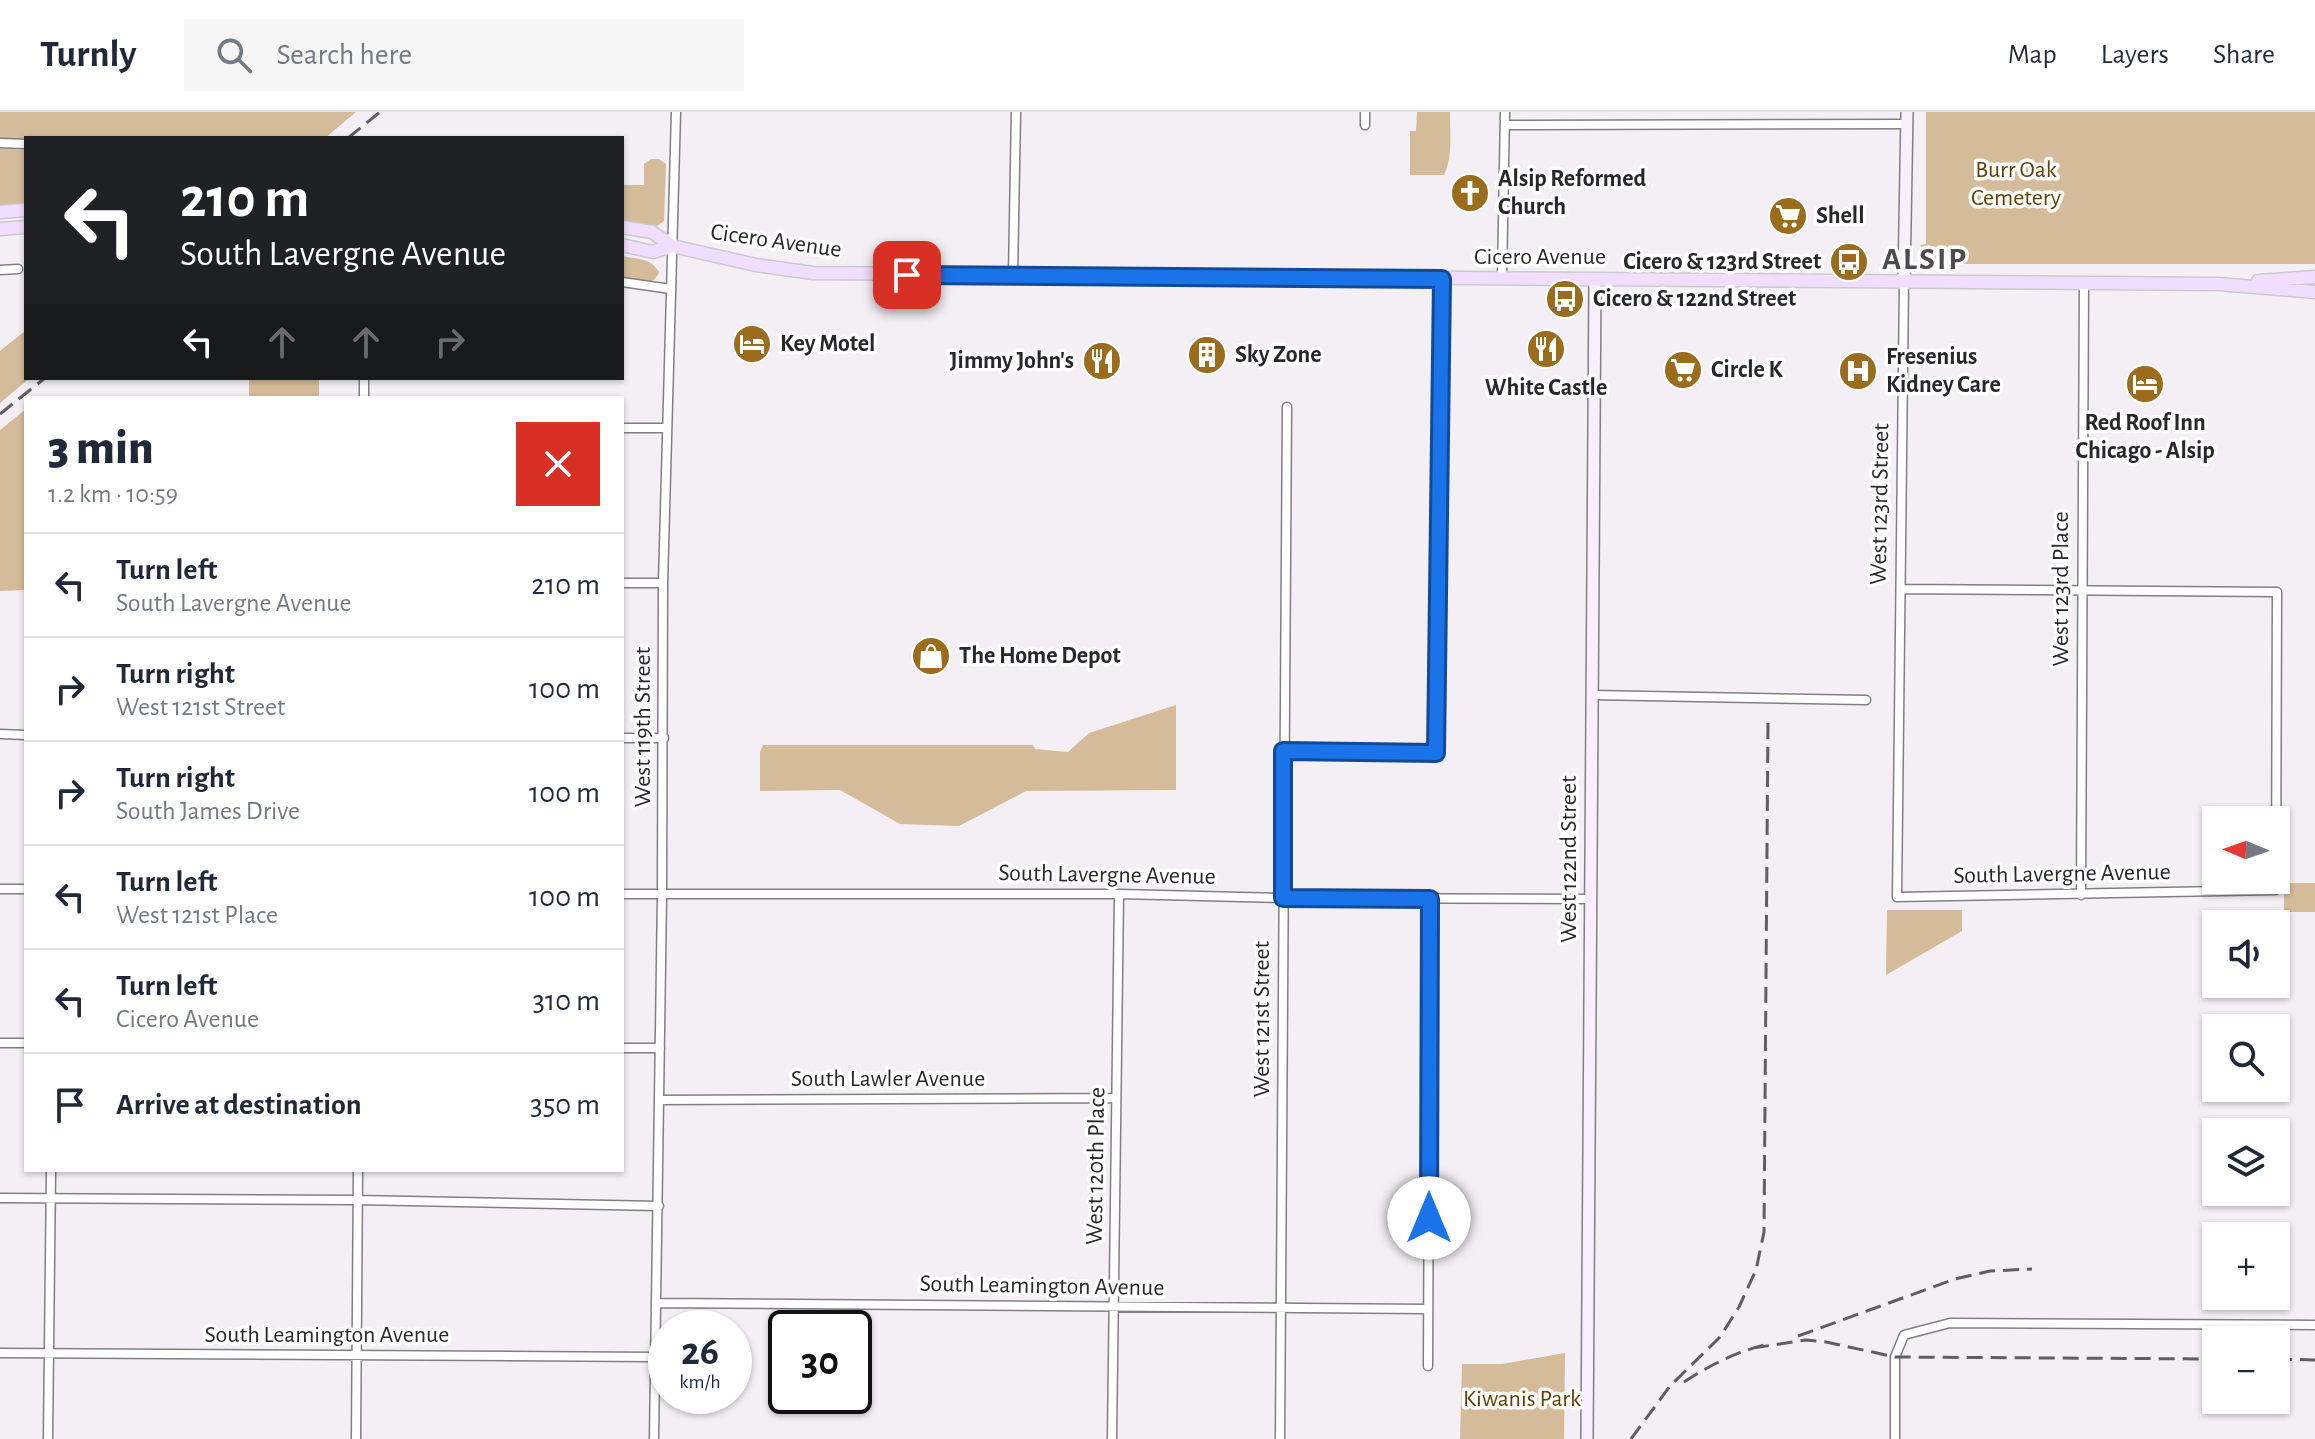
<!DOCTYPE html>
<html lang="en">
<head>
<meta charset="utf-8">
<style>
  :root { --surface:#fff; --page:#f6f6f7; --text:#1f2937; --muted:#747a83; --line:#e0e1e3 }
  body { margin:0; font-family:"Alegreya Sans",sans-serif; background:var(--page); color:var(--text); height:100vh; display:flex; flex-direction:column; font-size:30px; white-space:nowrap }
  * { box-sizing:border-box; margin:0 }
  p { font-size:26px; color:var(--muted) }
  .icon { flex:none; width:44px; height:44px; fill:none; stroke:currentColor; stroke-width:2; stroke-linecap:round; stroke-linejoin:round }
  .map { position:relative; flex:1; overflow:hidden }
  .details { position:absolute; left:24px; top:284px; width:600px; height:776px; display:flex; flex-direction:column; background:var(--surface); border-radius:0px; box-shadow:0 2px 6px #0004 }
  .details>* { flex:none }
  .banner { position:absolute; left:24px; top:24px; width:600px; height:244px; border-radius:0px; box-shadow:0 2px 6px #0004; background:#202124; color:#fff; overflow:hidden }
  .needle { width:52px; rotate:272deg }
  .controls { position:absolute; left:2202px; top:694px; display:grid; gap:16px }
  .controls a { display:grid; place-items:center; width:88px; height:88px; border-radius:0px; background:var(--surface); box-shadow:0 2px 6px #0004; font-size:40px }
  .speed { position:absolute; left:648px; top:1198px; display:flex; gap:16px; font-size:40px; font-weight:700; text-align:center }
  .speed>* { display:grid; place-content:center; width:104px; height:104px; border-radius:50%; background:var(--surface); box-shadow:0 2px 6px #0004; line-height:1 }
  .speed small { font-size:20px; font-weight:400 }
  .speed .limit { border:4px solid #111; border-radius:12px; background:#fff; color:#111 }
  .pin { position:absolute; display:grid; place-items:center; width:68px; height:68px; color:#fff; margin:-34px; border-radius:16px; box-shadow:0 4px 12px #0006 }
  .me { position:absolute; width:88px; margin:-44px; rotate:0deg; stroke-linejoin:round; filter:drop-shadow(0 0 6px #0008) }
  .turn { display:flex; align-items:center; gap:28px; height:168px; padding:0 24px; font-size:36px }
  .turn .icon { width:104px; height:104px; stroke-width:2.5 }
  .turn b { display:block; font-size:56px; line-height:68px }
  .lanes { display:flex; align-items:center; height:76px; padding:0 24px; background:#0003; justify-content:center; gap:40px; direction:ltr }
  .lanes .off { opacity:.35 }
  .round { display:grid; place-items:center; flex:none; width:84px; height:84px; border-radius:0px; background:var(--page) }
  .overview { display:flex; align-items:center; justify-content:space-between; height:136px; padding:0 24px }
  h1 { font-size:48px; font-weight:800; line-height:60px }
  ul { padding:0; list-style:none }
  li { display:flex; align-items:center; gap:24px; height:104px; padding:0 24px; border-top:2px solid var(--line) }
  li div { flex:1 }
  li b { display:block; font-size:30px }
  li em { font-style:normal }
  header { display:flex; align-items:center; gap:48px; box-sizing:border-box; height:112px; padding:0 40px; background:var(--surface); border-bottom:2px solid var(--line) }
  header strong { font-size:38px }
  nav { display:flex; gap:44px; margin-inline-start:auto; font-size:28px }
  .search { width:560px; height:72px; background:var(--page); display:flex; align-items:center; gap:20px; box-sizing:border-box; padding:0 28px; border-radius:0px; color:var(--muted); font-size:30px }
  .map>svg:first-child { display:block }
  .green { fill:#d4bc9a }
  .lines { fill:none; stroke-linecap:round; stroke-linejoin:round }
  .street-casing { stroke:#827f84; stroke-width:11 }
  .secondary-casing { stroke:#827f84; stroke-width:14 }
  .primary-casing { stroke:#cbcbcc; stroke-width:15 }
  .street { stroke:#fff; stroke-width:8 }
  .secondary { stroke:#f8eefe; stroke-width:11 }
  .primary { stroke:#f1ddfd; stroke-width:12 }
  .rail { stroke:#605e62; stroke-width:3; stroke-dasharray:16 8; stroke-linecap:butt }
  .route-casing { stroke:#114b97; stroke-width:20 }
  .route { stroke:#1a73e8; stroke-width:14 }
  .labels { text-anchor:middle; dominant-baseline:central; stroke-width:7; stroke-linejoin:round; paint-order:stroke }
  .park-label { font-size:24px; fill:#614104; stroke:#fff }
  .poi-label { font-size:24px; font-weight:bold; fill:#282729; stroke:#fff; text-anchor:start }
  .street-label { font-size:24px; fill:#282729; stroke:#fff }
  .district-label { font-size:32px; font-weight:bold; letter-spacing:2px; fill:#4e4b50; stroke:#fff }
</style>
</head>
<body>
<header>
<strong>Turnly</strong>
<div class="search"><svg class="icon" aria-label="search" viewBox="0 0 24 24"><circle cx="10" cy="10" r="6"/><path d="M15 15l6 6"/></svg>Search here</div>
<nav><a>Map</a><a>Layers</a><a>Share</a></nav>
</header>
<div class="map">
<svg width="2315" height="1327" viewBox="0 0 2315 1327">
  <rect width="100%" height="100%" fill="#f3eff5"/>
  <path class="green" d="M0,0H356L325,26L0,27Z
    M1417,0H1450C1450,21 1453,44 1444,63H1410V19H1416Z
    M1926,0H2315V152H1946L1930,146L1920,133L1926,132Z
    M0,36L26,38V91L0,94Z
    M651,47H659L666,52L664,109L657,114L622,108V73H644V52Z
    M622,144C637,147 651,146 659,160C654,176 635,169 622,166Z
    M26,218V266H30L0,291V239Z
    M249,266H319V286H249Z
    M26,297V478L0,479V318Z
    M1176,593V678L1026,679L959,714L900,712L840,678L760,679V640L763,633H1033L1035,637L1068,640L1089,621Z
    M2284,771H2315V800H2284Z
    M1887,798H1962V819L1886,863Z
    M1565,1241L1564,1327H1460L1462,1252H1502Z"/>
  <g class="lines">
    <defs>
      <path id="street" d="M1365,13V0
        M1505,13L1906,12
        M0,31L26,32
        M0,158L18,157
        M1013,163L1016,0
        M1502,167L1505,0
        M622,170L671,177
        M364,266V286
        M622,316H667
        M622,471H663
        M1901,477L2277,480L2276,778L1897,785L1904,169
        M1592,583L1866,588
        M0,622L26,623
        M622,626H664
        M1283,639L1436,641L1442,167
        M0,777H26
        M622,782H1119L1283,786L1591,787
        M2081,783L2084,170
        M0,931H26
        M622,936H660
        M660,988L1116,986
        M0,1086L357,1088L659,1094
        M656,1191L1428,1197
        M0,1241L654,1245
        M1428,1254L1430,787
        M48,1327L51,1058
        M356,1327L358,1058
        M654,1327L662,783L663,471L676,0
        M1112,1327L1119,782
        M1280,1327L1287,295
        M1895,1327V1245L1904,1223L1950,1211L2315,1213"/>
      <path id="secondary" d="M1904,169L1907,0
        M1587,1327L1595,168"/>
      <path id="primary" d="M0,100L26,98
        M622,115L652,120L672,134L756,153L813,161L2219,172L2315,180
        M0,117L26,115
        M622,133L653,140L672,134
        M2258,169L2315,165"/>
    </defs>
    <use href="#street" class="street-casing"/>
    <use href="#secondary" class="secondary-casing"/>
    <use href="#primary" class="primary-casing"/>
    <use href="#street" class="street"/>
    <use href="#secondary" class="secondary"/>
    <use href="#primary" class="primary"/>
    <path class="rail" d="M348,26L380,0
      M0,302L45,266
      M1798,1224L1955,1167L1990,1159L2032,1157
      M1753,1236L1806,1228L1826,1230L1895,1245L2216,1247
      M2276,1247L2315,1248
      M1684,1270C1710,1253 1734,1241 1764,1233
      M1631,1327L1670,1274L1720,1225L1739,1195L1756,1158L1764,1120L1768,609"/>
  </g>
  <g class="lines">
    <defs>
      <path id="route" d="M907,163L1442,167L1436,641L1283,639V786L1430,787L1429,1106"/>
    </defs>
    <use href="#route" class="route-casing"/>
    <use href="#route" class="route"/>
  </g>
  <defs>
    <symbol id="church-disc" viewBox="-11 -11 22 22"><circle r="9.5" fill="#9a6c1c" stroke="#fff"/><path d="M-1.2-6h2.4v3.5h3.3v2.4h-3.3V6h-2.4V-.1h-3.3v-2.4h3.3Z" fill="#fff"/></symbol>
    <symbol id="supermarket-disc" viewBox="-11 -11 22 22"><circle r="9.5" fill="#9a6c1c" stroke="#fff"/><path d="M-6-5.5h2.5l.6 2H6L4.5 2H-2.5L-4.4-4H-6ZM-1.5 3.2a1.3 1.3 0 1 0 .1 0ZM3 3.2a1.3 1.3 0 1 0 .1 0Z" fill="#fff"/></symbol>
    <symbol id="bus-disc" viewBox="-11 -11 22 22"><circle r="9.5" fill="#9a6c1c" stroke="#fff"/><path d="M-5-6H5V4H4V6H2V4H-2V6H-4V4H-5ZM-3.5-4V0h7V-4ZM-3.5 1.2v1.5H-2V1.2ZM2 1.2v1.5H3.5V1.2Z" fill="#fff"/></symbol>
    <symbol id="hotel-disc" viewBox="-11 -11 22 22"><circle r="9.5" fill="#9a6c1c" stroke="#fff"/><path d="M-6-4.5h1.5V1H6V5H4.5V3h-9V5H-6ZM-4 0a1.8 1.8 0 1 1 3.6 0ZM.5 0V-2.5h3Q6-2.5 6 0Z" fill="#fff"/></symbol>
    <symbol id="restaurant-disc" viewBox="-11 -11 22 22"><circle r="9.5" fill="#9a6c1c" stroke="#fff"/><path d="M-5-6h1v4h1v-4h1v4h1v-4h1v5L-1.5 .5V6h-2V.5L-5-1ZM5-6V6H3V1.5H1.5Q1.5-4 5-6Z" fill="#fff"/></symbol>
    <symbol id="building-disc" viewBox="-11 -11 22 22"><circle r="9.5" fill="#9a6c1c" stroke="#fff"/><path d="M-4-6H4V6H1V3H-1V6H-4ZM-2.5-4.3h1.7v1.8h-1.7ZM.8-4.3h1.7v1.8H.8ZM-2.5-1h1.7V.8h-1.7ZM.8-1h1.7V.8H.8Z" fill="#fff"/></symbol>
    <symbol id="hospital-disc" viewBox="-11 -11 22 22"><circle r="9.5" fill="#9a6c1c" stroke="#fff"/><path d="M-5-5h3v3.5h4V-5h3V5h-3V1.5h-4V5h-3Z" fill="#fff"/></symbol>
    <symbol id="shop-disc" viewBox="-11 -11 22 22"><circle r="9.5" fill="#9a6c1c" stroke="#fff"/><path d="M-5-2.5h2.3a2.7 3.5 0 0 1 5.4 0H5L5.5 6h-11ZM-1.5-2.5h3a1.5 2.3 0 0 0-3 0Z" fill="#fff"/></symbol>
  </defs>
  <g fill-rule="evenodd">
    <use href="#church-disc" x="1448" y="59" width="44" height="44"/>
    <use href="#supermarket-disc" x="1766" y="82" width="44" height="44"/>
    <use href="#bus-disc" x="1827" y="128" width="44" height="44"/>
    <use href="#bus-disc" x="1543" y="165" width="44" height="44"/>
    <use href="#hotel-disc" x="730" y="210" width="44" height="44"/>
    <use href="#restaurant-disc" x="1524" y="215" width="44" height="44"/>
    <use href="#building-disc" x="1185" y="221" width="44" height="44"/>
    <use href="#restaurant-disc" x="1080" y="227" width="44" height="44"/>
    <use href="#supermarket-disc" x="1661" y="236" width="44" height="44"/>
    <use href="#hospital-disc" x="1836" y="237" width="44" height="44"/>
    <use href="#hotel-disc" x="2123" y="250" width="44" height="44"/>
    <use href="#shop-disc" x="909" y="522" width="44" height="44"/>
  </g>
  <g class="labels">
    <g class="park-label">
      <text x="2016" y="58">Burr Oak<tspan x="2016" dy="28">Cemetery</tspan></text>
      <text x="1522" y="1287">Kiwanis Park</text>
    </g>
    <g class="poi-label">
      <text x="1498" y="67">Alsip Reformed<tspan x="1498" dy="28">Church</tspan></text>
      <text x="1816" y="104">Shell</text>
      <text x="1821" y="150" text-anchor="end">Cicero &amp; 123rd Street</text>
      <text x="1593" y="187">Cicero &amp; 122nd Street</text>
      <text x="780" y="232">Key Motel</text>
      <text x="1235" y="243">Sky Zone</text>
      <text x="1886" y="245">Fresenius<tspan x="1886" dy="28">Kidney Care</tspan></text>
      <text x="1074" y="249" text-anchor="end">Jimmy John's</text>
      <text x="1711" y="258">Circle K</text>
      <text x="1546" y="276" text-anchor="middle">White Castle</text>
      <text x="2145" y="311" text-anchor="middle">Red Roof Inn<tspan x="2145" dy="28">Chicago - Alsip</tspan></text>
      <text x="959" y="544">The Home Depot</text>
    </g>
    <g class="street-label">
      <text transform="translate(776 129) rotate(8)">Cicero Avenue</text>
      <text x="1540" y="145">Cicero Avenue</text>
      <text transform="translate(1880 392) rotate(-89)">West 123rd Street</text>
      <text transform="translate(2061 477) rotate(-90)">West 123rd Place</text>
      <text transform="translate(643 615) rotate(-90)">West 119th Street</text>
      <text transform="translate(1569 747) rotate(-90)">West 122nd Street</text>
      <text transform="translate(2062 762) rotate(-1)">South Lavergne Avenue</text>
      <text transform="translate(1107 763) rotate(1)">South Lavergne Avenue</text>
      <text transform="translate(1262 907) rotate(-90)">West 121st Street</text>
      <text x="888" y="967">South Lawler Avenue</text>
      <text transform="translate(1096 1054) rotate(-89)">West 120th Place</text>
      <text transform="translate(1042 1174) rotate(1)">South Leamington Avenue</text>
      <text x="327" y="1223">South Leamington Avenue</text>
    </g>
    <g class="district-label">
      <text x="1925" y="147">ALSIP</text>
    </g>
  </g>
</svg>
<div class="controls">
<a><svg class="needle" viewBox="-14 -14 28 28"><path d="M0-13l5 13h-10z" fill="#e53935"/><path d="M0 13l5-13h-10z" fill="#747a83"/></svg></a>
<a><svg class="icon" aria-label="sound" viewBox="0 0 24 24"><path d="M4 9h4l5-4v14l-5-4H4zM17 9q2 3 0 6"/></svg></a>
<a><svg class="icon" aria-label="search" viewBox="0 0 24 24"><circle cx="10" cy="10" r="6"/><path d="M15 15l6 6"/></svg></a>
<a><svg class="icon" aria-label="layers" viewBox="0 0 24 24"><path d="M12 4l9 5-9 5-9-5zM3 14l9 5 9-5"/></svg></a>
<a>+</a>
<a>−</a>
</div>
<div class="speed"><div>26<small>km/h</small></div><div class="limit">30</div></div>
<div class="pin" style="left:907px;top:163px;background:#d93025"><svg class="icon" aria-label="arrive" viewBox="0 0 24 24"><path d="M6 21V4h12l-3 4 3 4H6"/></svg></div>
<svg class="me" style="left:1429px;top:1106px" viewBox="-20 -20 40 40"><circle r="19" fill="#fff"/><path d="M0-13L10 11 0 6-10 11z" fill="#1a73e8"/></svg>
<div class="banner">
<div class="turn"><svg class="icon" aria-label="left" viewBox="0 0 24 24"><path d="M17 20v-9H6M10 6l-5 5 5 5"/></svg><div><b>210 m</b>South Lavergne Avenue</div></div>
<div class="lanes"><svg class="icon" aria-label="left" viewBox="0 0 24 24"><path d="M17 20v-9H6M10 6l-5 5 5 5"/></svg><svg class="icon off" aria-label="ahead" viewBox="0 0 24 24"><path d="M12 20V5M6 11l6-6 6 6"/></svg><svg class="icon off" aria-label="ahead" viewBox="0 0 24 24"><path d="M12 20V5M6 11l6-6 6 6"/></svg><svg class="icon off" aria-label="right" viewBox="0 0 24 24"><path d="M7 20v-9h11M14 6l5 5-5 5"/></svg></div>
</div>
<section class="details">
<div class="overview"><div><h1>3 min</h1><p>1.2 km · 10:59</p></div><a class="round" style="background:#d93025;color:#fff"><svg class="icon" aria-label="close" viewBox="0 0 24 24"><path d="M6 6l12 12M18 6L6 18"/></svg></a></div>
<ul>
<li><svg class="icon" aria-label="left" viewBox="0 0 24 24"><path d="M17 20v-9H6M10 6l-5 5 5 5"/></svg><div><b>Turn left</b><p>South Lavergne Avenue</p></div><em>210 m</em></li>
<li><svg class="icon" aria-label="right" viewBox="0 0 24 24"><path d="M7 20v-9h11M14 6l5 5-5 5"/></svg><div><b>Turn right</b><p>West 121st Street</p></div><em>100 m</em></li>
<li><svg class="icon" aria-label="right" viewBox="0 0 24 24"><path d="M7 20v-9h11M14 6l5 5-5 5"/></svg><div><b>Turn right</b><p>South James Drive</p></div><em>100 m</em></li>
<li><svg class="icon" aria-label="left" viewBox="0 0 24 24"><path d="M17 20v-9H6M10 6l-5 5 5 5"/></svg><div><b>Turn left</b><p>West 121st Place</p></div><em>100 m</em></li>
<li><svg class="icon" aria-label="left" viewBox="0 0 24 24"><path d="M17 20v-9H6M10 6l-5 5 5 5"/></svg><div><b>Turn left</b><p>Cicero Avenue</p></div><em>310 m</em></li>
<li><svg class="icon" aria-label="arrive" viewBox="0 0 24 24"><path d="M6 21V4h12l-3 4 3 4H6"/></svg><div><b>Arrive at destination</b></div><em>350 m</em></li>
</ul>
</section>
</div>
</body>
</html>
